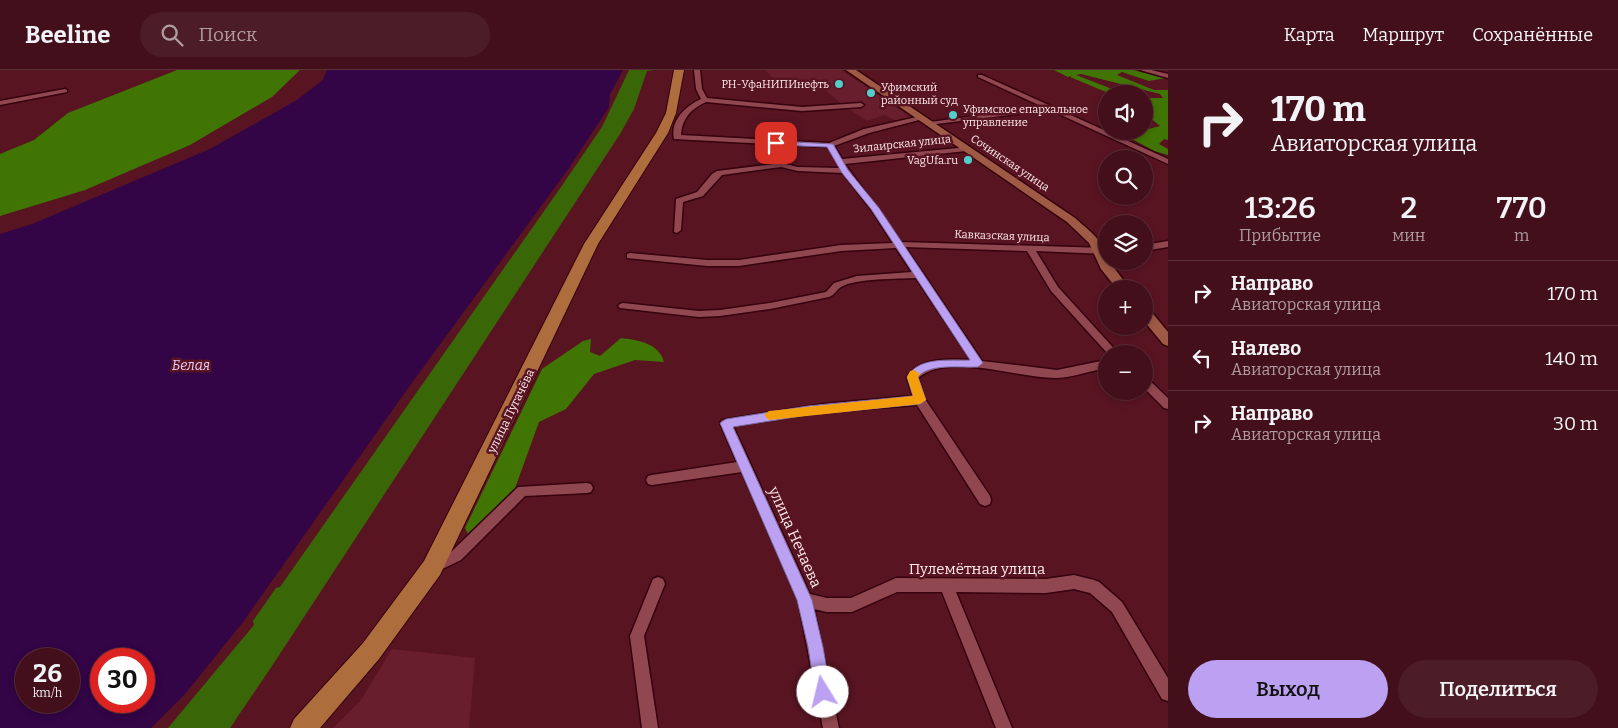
<!DOCTYPE html>
<html lang="ru">
<head>
<meta charset="utf-8">
<style>
  :root { --surface:#430f1a; --page:#4d1d27; --text:#f1f3f6; --muted:#af9ca2; --line:#5b2f39; --accent:#bca0f2 }
  body { margin:0; font-family:Bitter,serif; background:var(--page); color:var(--text); height:100vh; display:flex; flex-direction:column; font-size:19px; white-space:nowrap }
  * { box-sizing:border-box; margin:0 }
  p { font-size:16px; color:var(--muted) }
  .icon { flex:none; width:28px; height:28px; fill:none; stroke:currentColor; stroke-width:2; stroke-linecap:round; stroke-linejoin:round }
  .map { position:relative; flex:1; overflow:hidden }
  .sheet { display:flex; flex-direction:column; background:var(--surface); width:450px }
  .sheet>* { flex:none }
  .guide { background:#430f1a; color:var(--text); overflow:hidden }
  .buttons { position:absolute; left:1098px; top:15px; display:grid; gap:10px }
  .buttons a { display:grid; place-items:center; width:55px; height:55px; border-radius:50%; background:var(--surface); box-shadow:0 2px 8px #0003,0 0 0 1px var(--line); font-size:25px }
  .speed { position:absolute; left:15px; top:578px; display:flex; gap:10px; font-size:25px; font-weight:700; text-align:center }
  .speed>* { display:grid; place-content:center; width:65px; height:65px; border-radius:50%; background:var(--surface); box-shadow:0 2px 8px #0003,0 0 0 1px var(--line); line-height:1 }
  .speed small { font-size:12px; font-weight:400 }
  .speed .limit { border:8px solid #d22; background:#fff; color:#111 }
  .pin { position:absolute; display:grid; place-items:center; width:42px; height:42px; color:#fff; margin:-21px; border-radius:10px; box-shadow:0 2px 8px #0006 }
  .me { position:absolute; width:55px; margin:-28px; rotate:351deg; stroke-linejoin:round; filter:drop-shadow(0 0 4px #0008) }
  .turn { display:flex; align-items:center; gap:18px; height:105px; padding:0 20px; font-size:22px }
  .turn .icon { width:65px; height:65px; stroke-width:2.5 }
  .turn b { display:block; font-size:35px; line-height:42px }
  .eta { display:flex; justify-content:space-evenly; align-items:center; height:85px; text-align:center }
  .eta b { font-size:30px; font-weight:600; line-height:35px }
  .button { display:flex; gap:10px; margin-top:auto; padding:10px 20px }
  .button a { flex:1; height:58px; border-radius:30px; background:var(--accent); color:#111; font-size:20px; font-weight:600; line-height:58px; text-align:center }
  .button a+a { background:var(--page); color:var(--text) }
  ul { padding:0; list-style:none }
  li { display:flex; align-items:center; gap:15px; height:65px; padding:0 20px; border-top:1px solid var(--line) }
  li div { flex:1 }
  li b { display:block; font-size:19px }
  li em { font-style:normal }
  header { display:flex; align-items:center; gap:30px; box-sizing:border-box; height:70px; padding:0 25px; background:var(--surface); border-bottom:1px solid var(--line) }
  header strong { font-size:24px }
  nav { display:flex; gap:28px; margin-inline-start:auto; font-size:18px }
  .search { width:350px; height:45px; background:var(--page); display:flex; align-items:center; gap:12px; box-sizing:border-box; padding:0 18px; border-radius:28px; color:var(--muted); font-size:19px }
  main { display:flex; flex:1; min-height:0 }
  .map>svg:first-child { display:block }
  .built { fill:#691e2d }
  .green { fill:#396708 }
  .forest { fill:#407503 }
  .water { fill:#330446; fill-rule:evenodd }
  .lines { fill:none; stroke-linecap:round; stroke-linejoin:round }
  .street-casing { stroke:#35020e; stroke-width:3 }
  .secondary-casing { stroke:#35020e; stroke-width:3 }
  .primary-casing { stroke:#35020e; stroke-width:2 }
  .street { fill:#914750; fill-rule:evenodd }
  .secondary { fill:#9f5a46; fill-rule:evenodd }
  .primary { fill:#ad6d3d; fill-rule:evenodd }
  .route { fill:#bca0f2; stroke:#7a689d }
  .slow { fill:#f59e0b }
  .poi-dot { fill:#53cdcb; stroke:#591422; stroke-width:2 }
  .labels { text-anchor:middle; dominant-baseline:central; stroke-width:5; stroke-linejoin:round; paint-order:stroke }
  .far-poi-label { font-size:11px; fill:#fdeaeb; stroke:#591422; text-anchor:end }
  .far-street-label { font-size:11px; fill:#fdeaeb; stroke:#591422 }
  .street-label { font-size:12px; fill:#fdeaeb; stroke:#591422 }
  .water-label { font-size:14px; font-style:italic; fill:#e6c8f6; stroke:#591422 }
  .near-street-label { font-size:15px; fill:#fdeaeb; stroke:#591422 }
</style>
</head>
<body>
<header>
<strong>Beeline</strong>
<div class="search"><svg class="icon" aria-label="search" viewBox="0 0 24 24"><circle cx="10" cy="10" r="6"/><path d="M15 15l6 6"/></svg>Поиск</div>
<nav><a>Карта</a><a>Маршрут</a><a>Сохранённые</a></nav>
</header>
<main>
<div class="map">
<svg width="1168" height="658" viewBox="0 0 1168 658">
  <rect width="100%" height="100%" fill="#591422"/>
  <path class="built" d="M765,0H841L912,48L899,52L884,45L867,51L843,35L815,12L779,15Z
    M392,579L475,588L469,658H333L361,630Z"/>
  <path class="green" d="M629,0H655L647,1L634,39L620,64L272,596L230,658H168L254,555L253,551L276,518L280,517L561,117L602,57Z"/>
  <path class="forest" d="M177,0H300L272,27L190,75L85,120L0,146V84L34,70L68,43Z
    M1054,0H1133L1166,8L1149,11L1122,2L1117,5L1154,20H1168V70L1164,69L1159,74L1168,79V85L1154,81L1125,65L1160,56L1144,43V28H1163L1160,24L1081,4L1076,5L1125,24H1111L1070,7L1073,5L1068,7Z
    M621,268C638,270 659,273 664,292L635,290L594,304L566,339L539,352L514,421L468,464L465,458L542,299L583,271L591,269L590,282L600,286Z"/>
  <path class="water" d="M327,0H623L610,24L609,37L569,98L406,321L243,552L186,623L151,658H0V164L32,154L210,79L297,30L323,10ZM26,589H69V631H26ZM101,589H144V631H101Z"/>
  <g class="lines">
    <defs>
      <path id="street" d="M694,0H700L702,19L707,28L802,37L861,33L864,35L861,37L802,41L706,32C691,39 682,48 681,65L829,73L864,59L921,46L924,48L923,49L869,63L834,76L842,89L969,77L970,79L966,81L845,94L901,172L1106,178V184L1036,181L1058,217L1119,284H1108L1051,221L1027,181L905,177L982,291L1057,300L1106,290V298C1090,301 1074,307 1057,308C1018,309 950,281 918,308L925,329L990,426L991,430L990,434L985,436L980,434L917,335L823,342L733,356L810,524L827,528H851L896,508L1046,509L1074,505L1094,510L1099,512L1122,532L1168,608V631L1162,629L1112,542L1090,523L1074,519L1046,523L956,522L1012,658H996L942,522H897L852,542H827L814,539L839,658H823L798,530L742,402L652,415L648,414L646,410L648,406L652,405L737,392L720,353L722,350L823,334L913,326L907,307C920,287 950,289 971,290L916,208C898,209 856,208 841,217C836,220 835,225 829,227L770,239L720,246L699,247L620,238L618,236L620,234L623,233L699,241L720,240L770,233L826,222L834,213L857,206L912,202L896,178L841,181L739,196H707L627,188V184L630,183L707,190H739L841,175L893,173L871,139L843,103L798,101L781,97L722,105L703,126L683,132L681,160L677,163L674,162L676,129L697,122L712,104L717,101L781,93L798,97L840,98L828,77L674,69C670,50 686,36 701,29L696,19Z
        M1140,0H1151L1168,4V8Z
        M978,5H982L1168,89V94L1050,40L928,55L926,54L930,52L1043,37L978,7Z
        M65,19L67,20V22L0,35V31Z
        M1168,171V177L1144,181V175Z
        M1144,308L1148,309L1168,328V339L1164,338L1144,318Z
        M587,413L591,414L593,418L591,422L587,423L525,426L461,490L434,503L429,502L427,497L429,492L451,482L518,417Z
        M658,507L663,509L665,514L644,566L658,658H642L630,566L653,509Z"/>
      <path id="secondary" d="M846,0H856L1075,148C1088,160 1106,171 1106,191H1109L1130,219H1117L1101,199L1089,173L1067,152Z
        M1144,238L1149,239L1168,262V276L1163,274L1144,251Z"/>
      <path id="primary" d="M674,0H684L676,43L668,63L598,174L440,505L379,589L320,658H290L294,649L363,573L424,491L584,174L656,63L666,43Z"/>
    </defs>
    <use href="#street" class="street-casing"/>
    <use href="#secondary" class="secondary-casing"/>
    <use href="#primary" class="primary-casing"/>
    <use href="#street" class="street"/>
    <use href="#secondary" class="secondary"/>
    <use href="#primary" class="primary"/>
  </g>
  <path class="route" d="M776,71L833,74L848,100L879,138L983,293L978,297C961,298 929,293 918,307L926,330L920,334L808,345L733,357L812,530L823,577L831,622L829,628L823,630L817,628L815,622L808,577L797,530L720,353L726,349L808,336L913,326L907,307C919,286 948,291 970,290L871,139L842,103L827,77L773,75L772,73Z"/>
  <path class="slow" d="M914,300L920,304L918,307L926,330L920,334L769,350L764,345L769,341L913,326L907,307L910,301Z"/>
  <g class="poi-dot">
    <circle cx="839" cy="14" r="5"/>
    <circle cx="871" cy="23" r="5"/>
    <circle cx="953" cy="45" r="5"/>
    <circle cx="968" cy="90" r="5"/>
  </g>
  <g class="labels">
    <g class="far-poi-label">
      <text x="829" y="14">РН-УфаНИПИнефть</text>
      <text x="881" y="17" text-anchor="start">Уфимский<tspan x="881" dy="13">районный суд</tspan></text>
      <text x="963" y="39" text-anchor="start">Уфимское епархальное<tspan x="963" dy="13">управление</tspan></text>
      <text x="958" y="90">VagUfa.ru</text>
    </g>
    <g class="far-street-label">
      <text transform="translate(902 74) rotate(-6)">Зилаирская улица</text>
      <text transform="translate(1010 93) rotate(34)">Сочинская улица</text>
      <text transform="translate(1002 166) rotate(2)">Кавказская улица</text>
    </g>
    <g class="street-label">
      <text transform="translate(511 341) rotate(-64)">улица Пугачёва</text>
    </g>
    <g class="water-label">
      <text x="191" y="295">Белая</text>
    </g>
    <g class="near-street-label">
      <text transform="translate(795 467) rotate(66)">улица Нечаева</text>
      <text x="977" y="499">Пулемётная улица</text>
    </g>
  </g>
</svg>
<div class="buttons">
<a><svg class="icon" aria-label="sound" viewBox="0 0 24 24"><path d="M4 9h4l5-4v14l-5-4H4zM17 9q2 3 0 6"/></svg></a>
<a><svg class="icon" aria-label="search" viewBox="0 0 24 24"><circle cx="10" cy="10" r="6"/><path d="M15 15l6 6"/></svg></a>
<a><svg class="icon" aria-label="layers" viewBox="0 0 24 24"><path d="M12 4l9 5-9 5-9-5zM3 14l9 5 9-5"/></svg></a>
<a>+</a>
<a>−</a>
</div>
<div class="speed"><div>26<small>km/h</small></div><div class="limit">30</div></div>
<div class="pin" style="left:776px;top:73px;background:#d93025"><svg class="icon" aria-label="arrive" viewBox="0 0 24 24"><path d="M6 21V4h12l-3 4 3 4H6"/></svg></div>
<svg class="me" style="left:823px;top:622px" viewBox="-20 -20 40 40"><circle r="19" fill="#fff"/><path d="M0-13L10 11 0 6-10 11z" fill="#bca0f2"/></svg>
</div>
<section class="sheet">
<div class="guide">
<div class="turn"><svg class="icon" aria-label="right" viewBox="0 0 24 24"><path d="M7 20v-9h11M14 6l5 5-5 5"/></svg><div><b>170 m</b>Авиаторская улица</div></div>
</div>
<div class="eta">
<div><b>13:26</b><p>Прибытие</p></div>
<div><b>2</b><p>мин</p></div>
<div><b>770</b><p>m</p></div>
</div>
<ul>
<li><svg class="icon" aria-label="right" viewBox="0 0 24 24"><path d="M7 20v-9h11M14 6l5 5-5 5"/></svg><div><b>Направо</b><p>Авиаторская улица</p></div><em>170 m</em></li>
<li><svg class="icon" aria-label="left" viewBox="0 0 24 24"><path d="M17 20v-9H6M10 6l-5 5 5 5"/></svg><div><b>Налево</b><p>Авиаторская улица</p></div><em>140 m</em></li>
<li><svg class="icon" aria-label="right" viewBox="0 0 24 24"><path d="M7 20v-9h11M14 6l5 5-5 5"/></svg><div><b>Направо</b><p>Авиаторская улица</p></div><em>30 m</em></li>
</ul>
<div class="button"><a>Выход</a><a>Поделиться</a></div>
</section>
</main>
</body>
</html>
